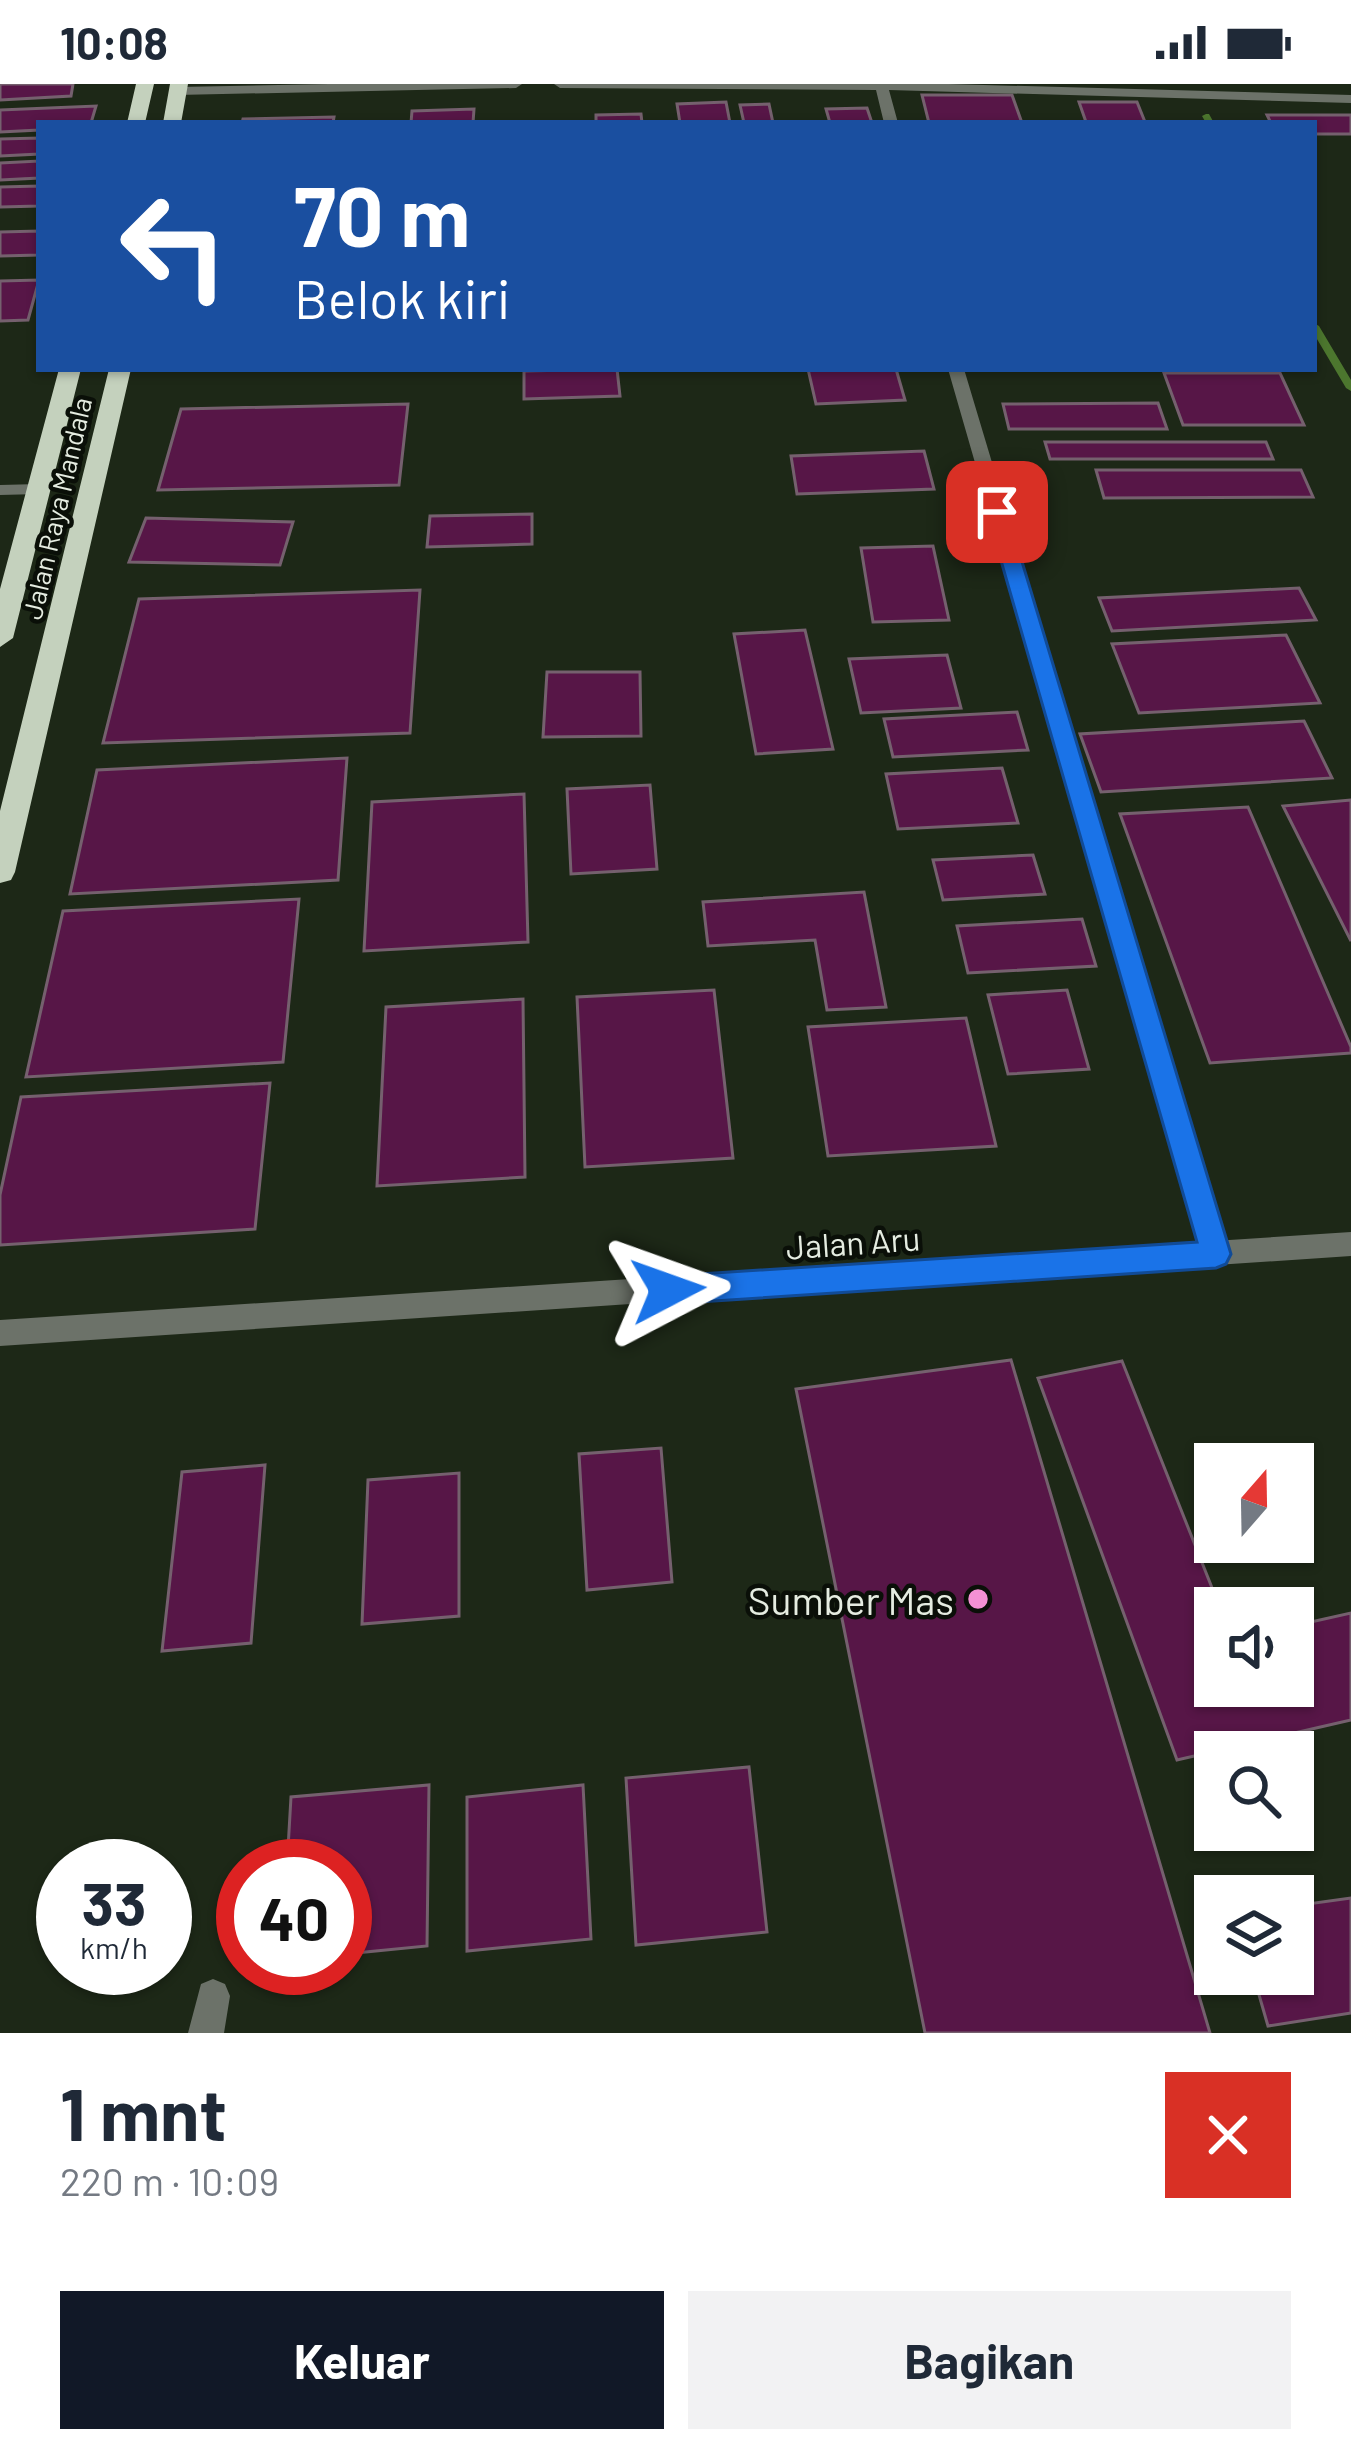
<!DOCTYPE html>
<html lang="id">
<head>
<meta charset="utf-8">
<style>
  :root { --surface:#fff; --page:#f2f2f3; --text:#1f2937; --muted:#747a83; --accent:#111827 }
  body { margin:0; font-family:Barlow,sans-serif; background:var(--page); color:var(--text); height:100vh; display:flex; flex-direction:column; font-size:45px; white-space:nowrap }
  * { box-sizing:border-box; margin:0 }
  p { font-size:39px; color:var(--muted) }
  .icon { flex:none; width:66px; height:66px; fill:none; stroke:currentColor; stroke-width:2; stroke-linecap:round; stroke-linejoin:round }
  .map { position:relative; height:1949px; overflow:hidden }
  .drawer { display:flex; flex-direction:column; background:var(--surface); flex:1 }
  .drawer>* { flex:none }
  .guide { position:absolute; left:36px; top:36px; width:1281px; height:252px; border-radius:0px; box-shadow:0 3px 9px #0004; background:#1a4fa0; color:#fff; overflow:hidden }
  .needle { width:78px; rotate:20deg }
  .tools { position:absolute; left:1194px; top:1359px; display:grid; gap:24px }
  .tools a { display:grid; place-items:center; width:120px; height:120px; border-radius:0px; background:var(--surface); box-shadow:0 3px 9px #0004; font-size:60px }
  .speed { position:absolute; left:36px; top:1755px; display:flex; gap:24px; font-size:60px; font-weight:700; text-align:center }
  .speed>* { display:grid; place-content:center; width:156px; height:156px; border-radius:50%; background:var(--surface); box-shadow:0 3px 9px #0004; line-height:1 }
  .speed small { font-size:30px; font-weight:400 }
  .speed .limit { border:18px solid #d22; background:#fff; color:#111 }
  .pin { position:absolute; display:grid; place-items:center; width:102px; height:102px; color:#fff; margin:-51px; border-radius:24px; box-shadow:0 6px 18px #0006 }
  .me { position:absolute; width:132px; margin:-66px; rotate:86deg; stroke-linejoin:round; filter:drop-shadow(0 0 9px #0008) }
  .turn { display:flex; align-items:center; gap:42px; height:252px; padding:0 60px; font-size:54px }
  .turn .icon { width:156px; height:156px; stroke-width:2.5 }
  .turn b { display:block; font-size:84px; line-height:102px }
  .round { display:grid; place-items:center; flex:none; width:126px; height:126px; border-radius:0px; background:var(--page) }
  .summary { display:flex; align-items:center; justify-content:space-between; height:204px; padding:0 60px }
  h1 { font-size:72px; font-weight:700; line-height:90px }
  .cta { display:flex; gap:24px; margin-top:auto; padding:24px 60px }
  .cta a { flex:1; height:138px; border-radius:0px; background:var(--accent); color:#fff; font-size:48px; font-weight:700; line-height:138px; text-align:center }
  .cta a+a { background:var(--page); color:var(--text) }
  .status { display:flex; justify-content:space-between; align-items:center; height:84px; padding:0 60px; background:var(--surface); direction:ltr }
  .status svg { height:33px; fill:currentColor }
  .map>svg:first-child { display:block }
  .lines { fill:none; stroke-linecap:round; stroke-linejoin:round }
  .stream { fill:#4c762e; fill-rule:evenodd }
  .building { fill:#571647; stroke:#75606e; stroke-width:3 }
  .minor { fill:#6c7269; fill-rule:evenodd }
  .tertiary { fill:#6c7269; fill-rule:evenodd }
  .trunk { fill:#c4d1bd; fill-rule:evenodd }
  .route { fill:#1a73e8; stroke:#114b97; stroke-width:3 }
  .poi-dot { fill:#f491d4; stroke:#0a0f08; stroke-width:4.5 }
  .labels { text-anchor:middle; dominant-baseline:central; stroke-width:9; stroke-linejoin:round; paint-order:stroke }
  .far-street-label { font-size:27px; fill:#e5ece1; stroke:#0a0f08 }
  .street-label { font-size:33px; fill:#e5ece1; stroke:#0a0f08 }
  .near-poi-label { font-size:39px; fill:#e5ece1; stroke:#0a0f08; text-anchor:end }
</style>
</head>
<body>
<div class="status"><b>10:08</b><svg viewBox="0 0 49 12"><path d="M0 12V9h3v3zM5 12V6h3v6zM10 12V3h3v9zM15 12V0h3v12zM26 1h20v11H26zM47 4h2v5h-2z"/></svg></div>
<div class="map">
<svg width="1351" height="1949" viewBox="0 0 1351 1949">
  <rect width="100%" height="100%" fill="#1d2817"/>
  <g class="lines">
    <path class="stream" d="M1206,30H1209L1214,39H1206L1202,32Z
      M1314,239L1319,242L1351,296V307L1346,304L1314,250Z"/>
  </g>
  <path class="building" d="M0,0H73L71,12L0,16Z
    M922,11H1012L1022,39H929Z
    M726,18L730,39H680L677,20Z
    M1079,18H1137L1145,38H1086Z
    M769,20L773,39H744L740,21Z
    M96,22L91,39H39V46L0,48V26Z
    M867,24L872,39H830L826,25Z
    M474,25L473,39H411L412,27Z
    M641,30L642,39H596V31Z
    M1267,31H1351V50H1314V39H1271Z
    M334,33L333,39H242L243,35Z
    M39,54V70L0,72V55Z
    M39,77V94L0,96V79Z
    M39,102V122L0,123V103Z
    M39,147V171L0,172V148Z
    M39,196L28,236L0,237V197Z
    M617,285L620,312L524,315V287Z
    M808,285H896L905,316L816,320Z
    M1164,289H1280L1304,341H1183Z
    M1158,319L1167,345H1009L1003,320Z
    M408,320L399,401L158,406L181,325Z
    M1045,358H1266L1273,375H1050Z
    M924,367L934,405L797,410L791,372Z
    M1096,386H1301L1313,413L1104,414Z
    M532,430V460L427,463L430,432Z
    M146,434L293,438L280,481L129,478Z
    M933,462L949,536L873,538L861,464Z
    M1299,504L1316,536L1112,547L1099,514Z
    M420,506L410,649L103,659L139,515Z
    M805,546L833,665L756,670L734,550Z
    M1286,551L1320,619L1139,629L1112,560Z
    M947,571L961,624L861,629L849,575Z
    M547,588H640L641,652L543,653Z
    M1017,628L1028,666L893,673L884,635Z
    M1304,637L1332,694L1101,708L1080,650Z
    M347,674L338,796L70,810L97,686Z
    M1002,684L1018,739L898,745L886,690Z
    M650,701L657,785L571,790L567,705Z
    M524,710L528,858L364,867L372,718Z
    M1351,716V857L1283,722Z
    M1248,723L1351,963V969L1210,979L1120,730Z
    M1033,771L1045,810L943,816L933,776Z
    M864,808L886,923L827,926L815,856L708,862L703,818Z
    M299,815L283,978L26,993L63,827Z
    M1082,835L1096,882L968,889L957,842Z
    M714,906L733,1074L585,1083L577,913Z
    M1067,906L1089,985L1008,990L988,911Z
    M523,915L525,1093L377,1102L386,923Z
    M966,934L996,1062L828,1072L808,943Z
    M270,999L255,1145L0,1161V1111L21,1013Z
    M1011,1276L1210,1949H925L796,1305Z
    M1122,1277L1220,1524H1215V1602H1293V1542L1351,1529V1636L1177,1676L1038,1294Z
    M661,1364L672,1498L587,1506L579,1370Z
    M265,1381L251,1559L162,1567L182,1388Z
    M459,1389V1532L362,1540L368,1396Z
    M749,1683L767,1848L636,1861L626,1694Z
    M429,1701L427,1862L345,1870V1782H287L291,1713Z
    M583,1701L591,1855L467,1867V1713Z
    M1351,1814V1929L1268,1942L1253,1890H1293V1822Z"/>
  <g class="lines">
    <path class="minor" d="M329,0H522L516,4L177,11L171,7L177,3Z
      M554,0H949L1351,11V19L889,6L898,39H884L876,6L560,4Z
      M948,285H964L1229,1170L1225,1178L1216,1182L1207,1178L1203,1170Z
      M0,401L39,400L48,405L39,410L0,411Z
      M213,1895L225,1900L230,1912L224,1949H188L201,1900Z"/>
    <path class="tertiary" d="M1351,1148V1172L0,1262V1236Z"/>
    <path class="trunk" d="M136,0H154L145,39H127Z
      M170,0H188L181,39H163Z
      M59,285H81L13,554L0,563V505Z
      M109,285H131L15,788L11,796L0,799V727Z"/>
  </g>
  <path class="route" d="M997,422L1007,428L1231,1170L1226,1180L1216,1184L668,1220L657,1216L653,1206L657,1196L668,1192L1197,1158L987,428Z"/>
  <circle class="poi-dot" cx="978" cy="1515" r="12"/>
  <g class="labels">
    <g class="far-street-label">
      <text transform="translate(56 424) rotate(-77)">Jalan Raya Mandala</text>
    </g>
    <g class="street-label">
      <text transform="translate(853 1158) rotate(-4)">Jalan Aru</text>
    </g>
    <g class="near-poi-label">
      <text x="954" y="1515">Sumber Mas</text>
    </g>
  </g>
</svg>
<div class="tools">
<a><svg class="needle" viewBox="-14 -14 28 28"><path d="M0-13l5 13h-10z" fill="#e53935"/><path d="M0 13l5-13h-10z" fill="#747a83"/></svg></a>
<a><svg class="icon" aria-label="sound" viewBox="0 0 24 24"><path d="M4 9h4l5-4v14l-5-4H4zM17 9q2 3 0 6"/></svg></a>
<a><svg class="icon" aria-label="search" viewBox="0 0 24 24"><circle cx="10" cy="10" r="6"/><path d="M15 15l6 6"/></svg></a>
<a><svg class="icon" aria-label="layers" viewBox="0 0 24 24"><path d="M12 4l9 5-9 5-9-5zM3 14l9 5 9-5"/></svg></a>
</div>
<div class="speed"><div>33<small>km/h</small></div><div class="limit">40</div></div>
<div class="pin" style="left:997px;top:428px;background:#d93025"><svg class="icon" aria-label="arrive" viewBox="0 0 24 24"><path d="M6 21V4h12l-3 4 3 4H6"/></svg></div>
<svg class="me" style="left:668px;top:1206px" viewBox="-20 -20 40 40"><path d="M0-17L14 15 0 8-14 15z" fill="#1a73e8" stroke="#fff" stroke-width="4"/></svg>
<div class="guide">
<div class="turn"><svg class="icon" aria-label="left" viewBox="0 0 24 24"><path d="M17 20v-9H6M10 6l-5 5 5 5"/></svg><div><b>70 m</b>Belok kiri</div></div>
</div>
</div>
<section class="drawer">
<div class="summary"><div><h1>1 mnt</h1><p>220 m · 10:09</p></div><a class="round" style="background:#d93025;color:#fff"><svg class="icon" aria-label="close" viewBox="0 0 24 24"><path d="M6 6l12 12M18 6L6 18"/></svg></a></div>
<div class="cta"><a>Keluar</a><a>Bagikan</a></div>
</section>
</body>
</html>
